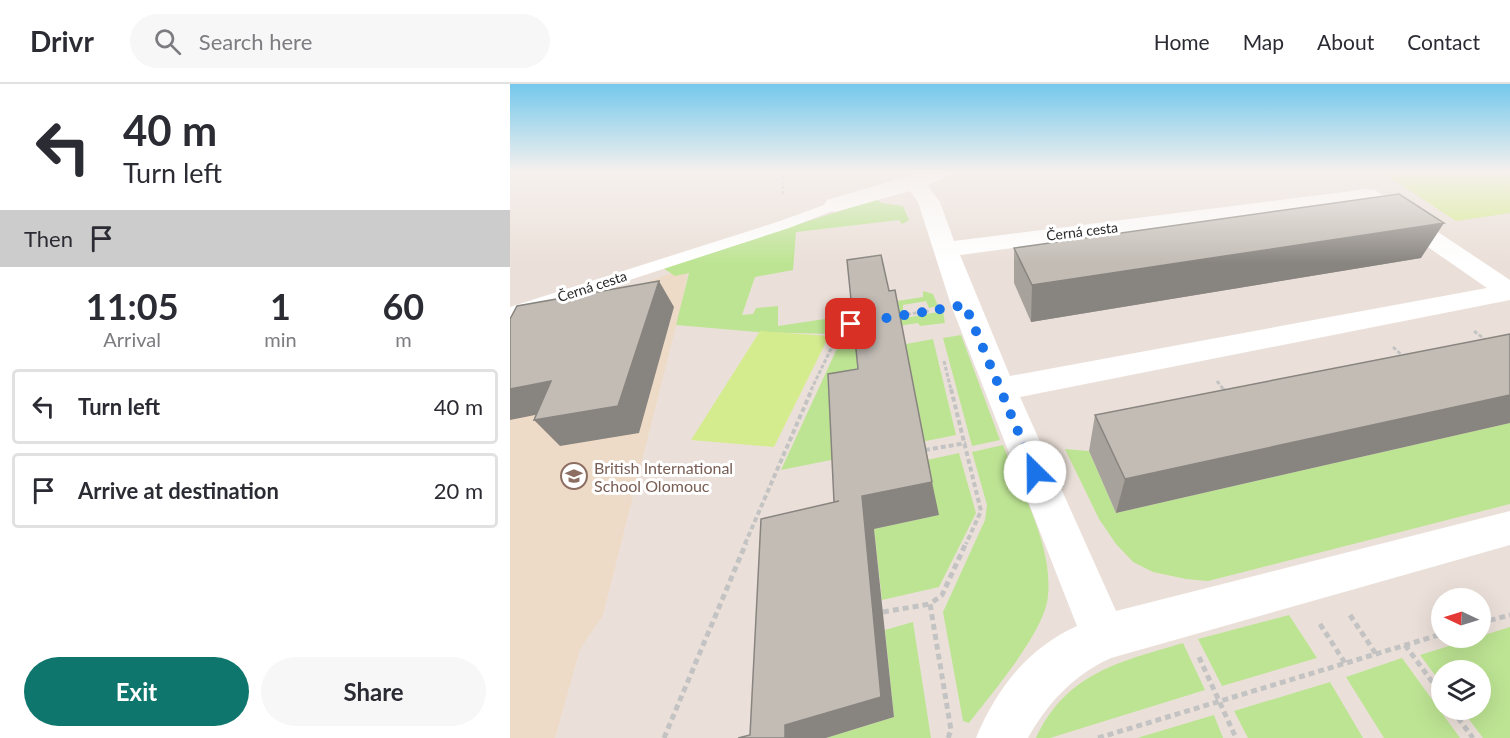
<!DOCTYPE html>
<html lang="en">
<head>
<meta charset="utf-8">
<style>
  :root { --surface:#fff; --page:#f7f7f7; --text:#2b2b33; --muted:#7c7c81; --line:#e1e1e2; --accent:#0f766e }
  body { margin:0; font-family:Lato,sans-serif; background:var(--page); color:var(--text); height:100vh; display:flex; flex-direction:column; font-size:22px; white-space:nowrap }
  * { box-sizing:border-box; margin:0 }
  p { font-size:20px; color:var(--muted) }
  .icon { flex:none; width:33px; height:33px; fill:none; stroke:currentColor; stroke-width:2; stroke-linecap:round; stroke-linejoin:round }
  .map { position:relative; flex:1; overflow:hidden }
  .details { display:flex; flex-direction:column; background:var(--surface); width:510px }
  .details>* { flex:none }
  .hud { background:#fff; color:var(--text); overflow:hidden }
  .needle { width:39px; rotate:274deg }
  .tools { position:absolute; left:921px; top:504px; display:grid; gap:12px }
  .tools a { display:grid; place-items:center; width:60px; height:60px; border-radius:50%; background:var(--surface); box-shadow:0 6px 24px #0002; font-size:30px }
  .pin { position:absolute; display:grid; place-items:center; width:51px; height:51px; color:#fff; margin:-26px; border-radius:12px; box-shadow:0 3px 9px #0006 }
  .me { position:absolute; width:66px; margin:-33px; rotate:337deg; stroke-linejoin:round; filter:drop-shadow(0 0 4px #0008) }
  .turn { display:flex; align-items:center; gap:21px; height:126px; padding:0 24px; font-size:27px }
  .turn .icon { width:78px; height:78px; stroke-width:2.5 }
  .turn b { display:block; font-size:42px; line-height:51px }
  .then { display:flex; align-items:center; height:57px; padding:0 24px; background:#0003; gap:12px; font-size:22px }
  .eta { display:flex; justify-content:space-evenly; align-items:center; height:102px; text-align:center }
  .eta b { font-size:36px; font-weight:700; line-height:42px }
  .cta { display:flex; gap:12px; margin-top:auto; padding:12px 24px }
  .cta a { flex:1; height:69px; border-radius:36px; background:var(--accent); color:#fff; font-size:24px; font-weight:700; line-height:69px; text-align:center }
  .cta a+a { background:var(--page); color:var(--text) }
  ul { padding:0; list-style:none }
  li { display:flex; align-items:center; gap:18px; height:75px; margin:0 12px 9px; padding:0 12px; border:3px solid var(--line); border-radius:6px }
  li div { flex:1 }
  li b { display:block; font-size:22px }
  li em { font-style:normal }
  header { display:flex; align-items:center; gap:36px; box-sizing:border-box; height:84px; padding:0 30px; background:var(--surface); border-bottom:2px solid var(--line) }
  header strong { font-size:28px }
  nav { display:flex; gap:33px; margin-inline-start:auto; font-size:21px }
  .search { width:420px; height:54px; background:var(--page); display:flex; align-items:center; gap:15px; box-sizing:border-box; padding:0 21px; border-radius:33px; color:var(--muted); font-size:22px }
  main { display:flex; flex:1; min-height:0 }
  .map>svg:first-child { display:block }
  .education { fill:#eedbc7 }
  .green { fill:#bde493 }
  .pitch { fill:#d5ec8e }
  .lines { fill:none; stroke-linecap:round; stroke-linejoin:round }
  .path-far3 { stroke:#c3c3c3; stroke-width:2; stroke-dasharray:3 2; stroke-linecap:butt }
  .path-far2 { stroke:#c3c3c3; stroke-width:3; stroke-dasharray:4 2; stroke-linecap:butt }
  .path-far1 { stroke:#c3c3c3; stroke-width:4; stroke-dasharray:5 3; stroke-linecap:butt }
  .path { stroke:#c3c3c3; stroke-width:5; stroke-dasharray:6 4; stroke-linecap:butt }
  .lane { fill:#fff; fill-rule:evenodd }
  .street { fill:#fff; fill-rule:evenodd }
  .wall { fill:#a7a29c }
  .shaded-wall { fill:#88847f }
  .building { fill:#c2bcb5; stroke:#88847f; stroke-width:1.5 }
  .route { stroke:#1a73e8; stroke-width:10; stroke-dasharray:0 18 }
  .labels { text-anchor:middle; dominant-baseline:central; stroke-width:6; stroke-linejoin:round; paint-order:stroke }
  .far-street-label { font-size:14px; fill:#282828; stroke:#fff }
  .education-label { font-size:16px; fill:#785e54; stroke:#fff; text-anchor:start }
</style>
</head>
<body>
<header>
<strong>Drivr</strong>
<div class="search"><svg class="icon" aria-label="search" viewBox="0 0 24 24"><circle cx="10" cy="10" r="6"/><path d="M15 15l6 6"/></svg>Search here</div>
<nav><a>Home</a><a>Map</a><a>About</a><a>Contact</a></nav>
</header>
<main>
<section class="details">
<div class="hud">
<div class="turn"><svg class="icon" aria-label="left" viewBox="0 0 24 24"><path d="M17 20v-9H6M10 6l-5 5 5 5"/></svg><div><b>40 m</b>Turn left</div></div>
<div class="then">Then<svg class="icon" aria-label="arrive" viewBox="0 0 24 24"><path d="M6 21V4h12l-3 4 3 4H6"/></svg></div>
</div>
<div class="eta">
<div><b>11:05</b><p>Arrival</p></div>
<div><b>1</b><p>min</p></div>
<div><b>60</b><p>m</p></div>
</div>
<ul>
<li><svg class="icon" aria-label="left" viewBox="0 0 24 24"><path d="M17 20v-9H6M10 6l-5 5 5 5"/></svg><div><b>Turn left</b></div><em>40 m</em></li>
<li><svg class="icon" aria-label="arrive" viewBox="0 0 24 24"><path d="M6 21V4h12l-3 4 3 4H6"/></svg><div><b>Arrive at destination</b></div><em>20 m</em></li>
</ul>
<div class="cta"><a>Exit</a><a>Share</a></div>
</section>
<div class="map">
<svg width="1000" height="654" viewBox="0 0 1000 654">
  <rect width="100%" height="100%" fill="#ebe0d9"/>
  <path class="education" d="M168,187L178,188L171,222L93,531L70,565L45,654H0V253L51,228Z"/>
  <path class="green" d="M367,115L371,119L393,122L399,136L392,140L389,136L286,148L283,186L245,193L232,231L243,230L246,224L268,222V242L382,225L381,218L413,213V207L423,210L428,222L419,224L416,217L393,221V228L333,240L323,250L247,248L166,241L179,189L165,192L153,184Z
    M433,227L435,239L410,242L408,239L350,248L353,268L423,255L446,351L271,386L336,245Z
    M451,251L490,356L462,362L433,254Z
    M1000,339V420L698,497L676,495L643,488L623,478L606,460L589,435L555,365L579,367L606,429Z
    M493,361C511,407 543,461 538,512C535,548 481,610 459,639L453,637L433,528L475,436L477,421L462,368Z
    M449,369L466,429L429,503L372,516L364,445L428,431L417,376Z
    M779,531L807,574L712,602L688,555Z
    M403,538L421,654H316L384,633L375,546Z
    M1000,543V654H973L952,626H970V586H932L931,599L910,571Z
    M673,559L695,606L540,654H526C557,588 610,578 673,559Z
    M892,574L950,654H874L836,593Z
    M820,598L853,654H738L724,627Z
    M704,631L713,654H627Z"/>
  <path class="pitch" d="M870,87H1000V129L946,137Z
    M250,247L319,252L264,363L181,356Z"/>
  <g class="lines">
    <path class="path-far3" d="M273,87V110"/>
    <path class="path-far2" d="M385,232L419,227
      M964,247L977,257
      M883,263L895,274
      M434,277L441,306
      M707,297L714,306
      M301,306L330,246L348,239"/>
    <path class="path-far1" d="M441,305L471,427L456,460
      M713,305L717,310
      M415,366L456,359
      M235,460L302,305"/>
    <path class="path" d="M373,528L420,520
      M840,531L866,570
      M970,539L1000,531
      M810,540L835,579
      M895,561L932,611
      M689,573L726,654
      M942,626L963,654
      M154,654L236,459
      M438,654L441,646L420,520L432,511L456,459
      M588,654L932,550"/>
    <path class="lane" d="M325,117L332,121L330,124L279,144L0,235V223L267,138Z"/>
    <path class="street" d="M416,87H445L442,91L417,101L430,118L444,157L857,105L865,106L1000,196V216L510,313L606,527L1000,427V461L601,574C564,591 538,618 518,654H466C486,605 518,564 567,542L441,221L408,118L400,107L325,128L317,126L314,121L317,116ZM853,118L977,204L500,292L450,171Z"/>
  </g>
  <path class="wall" d="M504,164L911,174L521,238L504,199Z
    M1000,250L606,429L579,367L585,331Z"/>
  <path class="shaded-wall" d="M934,139L911,174L521,238L522,201Z
    M149,197L164,223L129,349L50,362L24,336Z
    M41,297L65,323L0,336V305Z
    M1000,311V339L606,429L615,395Z
    M422,398L429,431L364,445L384,633L316,654H275V641L352,412Z"/>
  <path class="building" d="M889,110L934,139L522,201L504,164Z
    M371,171L379,207L385,206L422,398L352,412L371,613L275,641V654H228L240,651L251,435L329,417L324,418L318,290L348,285L337,176Z
    M149,197L108,322L24,336L41,297L0,305V235L7,222Z
    M1000,250V311L615,395L585,331Z"/>
  <linearGradient id="sky" x2="0" y2="1"><stop stop-color="#74c8ec"/><stop offset="0.49" stop-color="#f6f1ee"/><stop offset="1" stop-color="#f6f1ee" stop-opacity="0"/></linearGradient>
  <rect width="1000" height="179" fill="url(#sky)"/>
  <g class="lines">
    <path class="route" d="M341,240L455,221L525,388"/>
  </g>
  <defs>
    <symbol id="school-ring" viewBox="-11 -11 22 22"><circle r="9.5" fill="#fff" stroke="#8d6e63" stroke-width="1.5"/><path d="M0-5L7-2L0 1L-7-2ZM-4 1L0 2.5L4 1V4Q0 6-4 4Z" fill="#8d6e63"/></symbol>
  </defs>
  <g fill-rule="evenodd">
    <use href="#school-ring" x="49" y="377" width="30" height="30"/>
  </g>
  <g class="labels">
    <g class="far-street-label">
      <text transform="translate(572 147) rotate(-7)">Černá cesta</text>
      <text transform="translate(82 202) rotate(-18)">Černá cesta</text>
    </g>
    <g class="education-label">
      <text x="84" y="383">British International<tspan x="84" dy="18">School Olomouc</tspan></text>
    </g>
  </g>
</svg>
<div class="tools">
<a><svg class="needle" viewBox="-14 -14 28 28"><path d="M0-13l5 13h-10z" fill="#e53935"/><path d="M0 13l5-13h-10z" fill="#7c7c81"/></svg></a>
<a><svg class="icon" aria-label="layers" viewBox="0 0 24 24"><path d="M12 4l9 5-9 5-9-5zM3 14l9 5 9-5"/></svg></a>
</div>
<div class="pin" style="left:341px;top:240px;background:#d93025"><svg class="icon" aria-label="arrive" viewBox="0 0 24 24"><path d="M6 21V4h12l-3 4 3 4H6"/></svg></div>
<svg class="me" style="left:525px;top:388px" viewBox="-20 -20 40 40"><circle r="19" fill="#fff"/><path d="M0-13L10 11 0 6-10 11z" fill="#1a73e8"/></svg>
</div>
</main>
</body>
</html>
